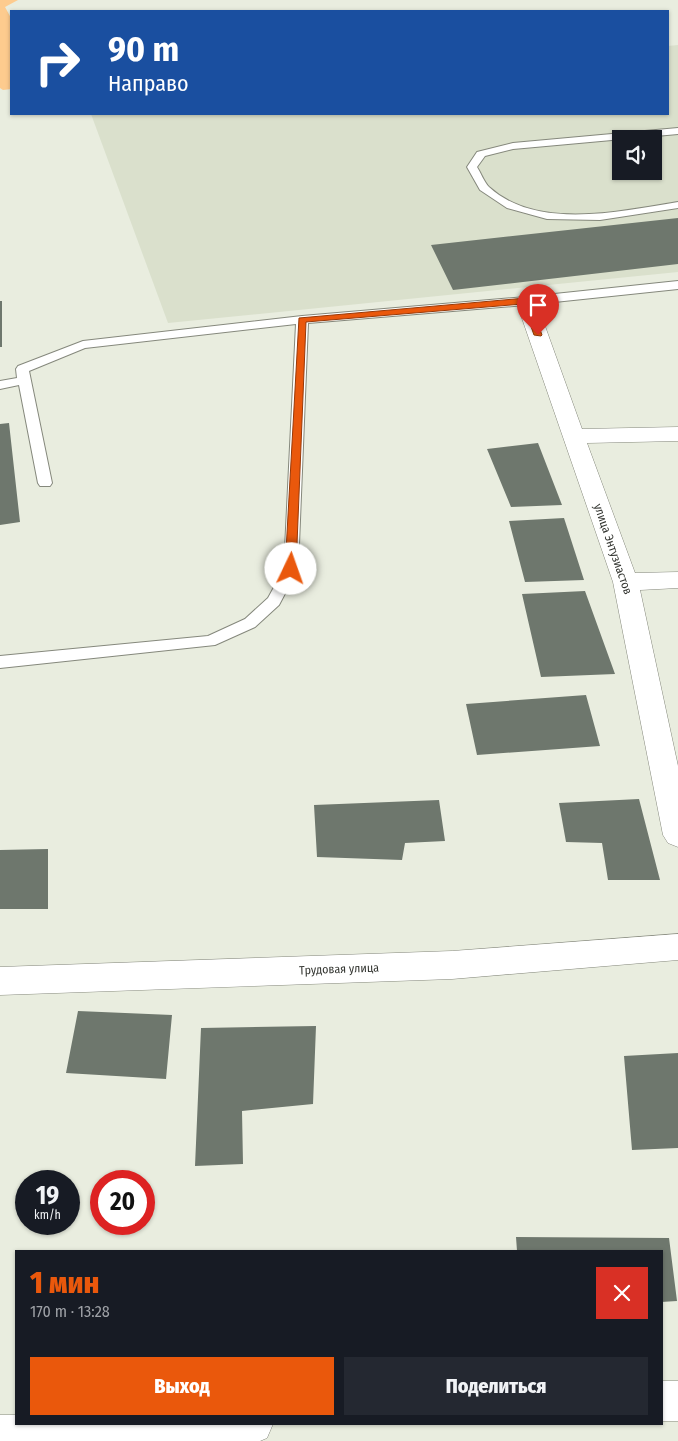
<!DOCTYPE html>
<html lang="ru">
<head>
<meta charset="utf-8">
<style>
  :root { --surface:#171b24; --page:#242831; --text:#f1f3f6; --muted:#9ea1a6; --accent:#ea580c }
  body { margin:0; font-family:"Fira Sans Condensed",sans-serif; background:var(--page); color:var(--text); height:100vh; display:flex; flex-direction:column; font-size:19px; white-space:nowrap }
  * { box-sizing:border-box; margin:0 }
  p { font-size:16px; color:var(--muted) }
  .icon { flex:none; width:28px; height:28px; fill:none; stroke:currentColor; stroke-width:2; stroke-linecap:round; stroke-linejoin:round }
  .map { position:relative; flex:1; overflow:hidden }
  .drawer { position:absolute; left:15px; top:1250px; width:648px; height:175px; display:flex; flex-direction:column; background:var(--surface); border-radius:0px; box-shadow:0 1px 4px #0004 }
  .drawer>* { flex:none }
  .guide { position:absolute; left:10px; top:10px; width:659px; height:105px; border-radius:0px; box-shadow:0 1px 4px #0004; background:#1a4fa0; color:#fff; overflow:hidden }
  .controls { position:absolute; left:612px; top:130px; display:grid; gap:10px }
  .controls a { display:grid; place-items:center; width:50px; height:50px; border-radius:0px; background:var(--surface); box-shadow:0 1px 4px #0004; font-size:25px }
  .speed { position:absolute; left:15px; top:1170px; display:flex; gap:10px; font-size:25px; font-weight:700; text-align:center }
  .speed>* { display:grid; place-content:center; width:65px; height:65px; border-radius:50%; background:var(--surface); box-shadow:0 1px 4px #0004; line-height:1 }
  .speed small { font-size:12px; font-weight:400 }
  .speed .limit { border:8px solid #d22; background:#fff; color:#111 }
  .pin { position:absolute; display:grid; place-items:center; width:42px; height:42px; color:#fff; margin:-51px -21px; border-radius:50% 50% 50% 0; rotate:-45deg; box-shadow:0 0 5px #0007 }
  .pin .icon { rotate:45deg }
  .me { position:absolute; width:55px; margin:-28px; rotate:3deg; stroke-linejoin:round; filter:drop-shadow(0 0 4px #0008) }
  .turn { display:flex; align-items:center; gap:18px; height:105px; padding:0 15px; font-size:22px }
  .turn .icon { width:65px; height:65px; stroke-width:2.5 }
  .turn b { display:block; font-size:35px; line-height:42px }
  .round { display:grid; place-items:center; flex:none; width:52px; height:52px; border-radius:0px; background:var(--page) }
  .headline { display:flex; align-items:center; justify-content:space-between; height:85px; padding:0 15px }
  h1 { font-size:30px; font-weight:800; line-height:38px; color:var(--accent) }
  .action { display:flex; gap:10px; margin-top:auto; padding:10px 15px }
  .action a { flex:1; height:58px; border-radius:0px; background:var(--accent); color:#fff; font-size:20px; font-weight:800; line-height:58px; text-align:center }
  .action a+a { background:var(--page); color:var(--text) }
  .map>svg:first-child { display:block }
  .built { fill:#dae0cc; fill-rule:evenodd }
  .green { fill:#fdcb8e }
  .building { fill:#6e776d }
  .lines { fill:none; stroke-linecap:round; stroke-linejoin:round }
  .lane-casing { stroke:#85887c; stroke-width:2 }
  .street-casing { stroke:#85887c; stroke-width:1 }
  .lane { fill:#fff; fill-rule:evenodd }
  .street { fill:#fff; fill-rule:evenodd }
  .route { fill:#ea580c; stroke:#983908 }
  .labels { text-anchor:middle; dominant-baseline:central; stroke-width:5; stroke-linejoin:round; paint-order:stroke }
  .street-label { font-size:12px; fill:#333530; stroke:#fff }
</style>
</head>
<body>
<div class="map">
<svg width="678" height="1441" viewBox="0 0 678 1441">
  <rect width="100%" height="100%" fill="#e9eddf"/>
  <path class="built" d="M678,45V272L168,323L91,114H668V46ZM621,139H654V171H621Z"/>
  <path class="green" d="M0,0H18L5,7L11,18V89L3,90L0,88Z"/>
  <path class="building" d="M678,218V264L453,290L431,245Z
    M0,301H2V347H0Z
    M9,423L20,522L0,525V424Z
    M538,443L562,505L511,507L487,449Z
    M564,518L584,580L525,582L509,521Z
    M585,591L615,674L541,677L522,594Z
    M586,695L600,746L477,755L466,704Z
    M639,799L660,880H608L602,843L566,842L559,803Z
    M439,800L445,841L405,843L402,860L317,857L314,805Z
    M48,849V909H0V850Z
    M78,1011L172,1015L166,1079L66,1073Z
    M316,1026L313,1104L242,1111L243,1164L195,1166L201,1028Z
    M678,1053V1148L632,1150L624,1056Z
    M516,1237L669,1238L677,1301L661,1302V1251H517Z"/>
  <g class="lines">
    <defs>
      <path id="lane" d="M678,128V134L513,149L485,156L477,167C481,173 484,182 489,187C537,231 621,211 678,202V208L600,220L547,219L507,208L480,190L467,167L477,152L513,143Z
        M678,281V289L526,305L308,323L298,569L279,605L255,627L215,645L0,668V656L208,636L245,619L268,598L284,569L296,324L85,348L29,371L52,483L50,486H40L38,483L19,385L0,389V381L17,378L16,369L18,366L83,341L302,316L526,297Z"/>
      <path id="street" d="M526,295L533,297L536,301L582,429L678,427V441L587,443L635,573L678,572V588L640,590L678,766V847L668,843L663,835L613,582L516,301L519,297Z
        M678,934V960L452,979L0,995V967L452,951Z
        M661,1381H678V1421H661Z
        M0,1415H16V1424H273L267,1438L260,1441H0Z"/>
    </defs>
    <use href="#lane" class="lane-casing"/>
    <use href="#street" class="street-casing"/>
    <use href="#lane" class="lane"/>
    <use href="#street" class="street"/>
  </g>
  <path class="route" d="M526,298L530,301L542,335L541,336L534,335L523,304L306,322L296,569L291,572L287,571L285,569L299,318Z"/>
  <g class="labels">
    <g class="street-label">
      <text transform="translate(613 549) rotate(71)">улица Энтузиастов</text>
      <text transform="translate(339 969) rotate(-2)">Трудовая улица</text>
    </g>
  </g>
</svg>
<div class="controls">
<a><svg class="icon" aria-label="sound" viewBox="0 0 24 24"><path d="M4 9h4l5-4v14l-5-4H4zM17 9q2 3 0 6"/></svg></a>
</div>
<div class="speed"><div>19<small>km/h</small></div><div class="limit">20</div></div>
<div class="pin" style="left:538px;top:335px;background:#d93025"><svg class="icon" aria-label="arrive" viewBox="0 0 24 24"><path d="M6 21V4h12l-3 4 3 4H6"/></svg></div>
<svg class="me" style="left:291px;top:569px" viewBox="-20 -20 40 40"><circle r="19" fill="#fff"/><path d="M0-13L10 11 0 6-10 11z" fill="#ea580c"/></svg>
<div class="guide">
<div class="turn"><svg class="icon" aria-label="right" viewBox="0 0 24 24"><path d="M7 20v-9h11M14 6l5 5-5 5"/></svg><div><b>90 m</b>Направо</div></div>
</div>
<section class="drawer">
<div class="headline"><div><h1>1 мин</h1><p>170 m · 13:28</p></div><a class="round" style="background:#d93025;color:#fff"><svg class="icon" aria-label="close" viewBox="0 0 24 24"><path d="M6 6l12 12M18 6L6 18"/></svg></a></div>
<div class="action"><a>Выход</a><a>Поделиться</a></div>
</section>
</div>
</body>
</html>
